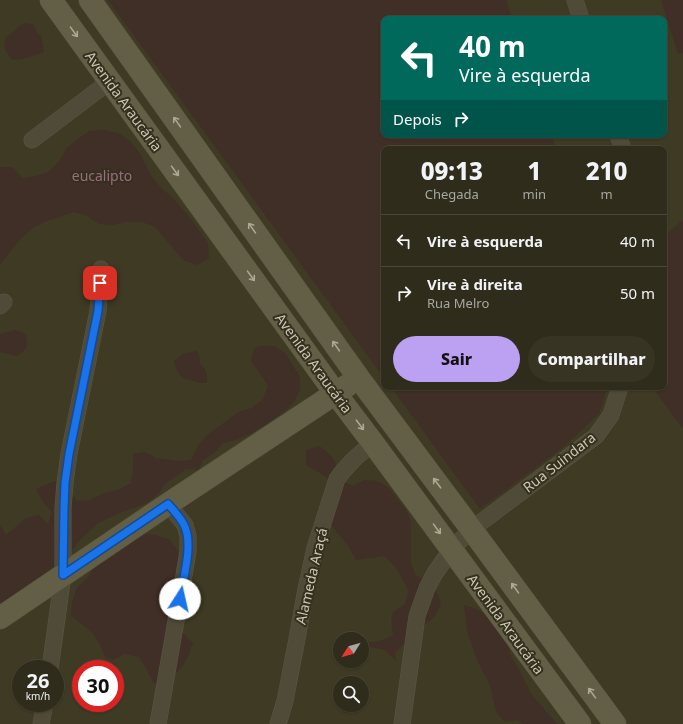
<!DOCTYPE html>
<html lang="pt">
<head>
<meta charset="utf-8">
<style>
  :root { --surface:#2f2c1b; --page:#373424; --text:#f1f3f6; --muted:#a7a7a3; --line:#4a483a; --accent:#bca0f2 }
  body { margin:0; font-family:"Noto Sans",sans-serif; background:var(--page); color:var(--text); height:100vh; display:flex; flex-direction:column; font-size:15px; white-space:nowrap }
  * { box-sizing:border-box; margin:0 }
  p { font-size:13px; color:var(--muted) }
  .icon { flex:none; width:22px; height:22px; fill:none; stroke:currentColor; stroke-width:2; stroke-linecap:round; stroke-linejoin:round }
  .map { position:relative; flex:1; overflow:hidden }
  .drawer { position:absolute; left:381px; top:146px; width:286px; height:244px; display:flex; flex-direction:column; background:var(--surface); border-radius:8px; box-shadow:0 1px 3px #0004,0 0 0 1px var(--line) }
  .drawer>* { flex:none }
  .top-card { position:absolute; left:381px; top:16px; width:286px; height:122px; border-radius:8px; box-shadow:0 1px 3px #0004,0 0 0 1px var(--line); background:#00695c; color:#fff; overflow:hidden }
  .needle { width:26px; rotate:233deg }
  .fabs { position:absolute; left:333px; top:632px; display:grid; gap:8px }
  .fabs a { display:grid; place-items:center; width:36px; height:36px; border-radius:50%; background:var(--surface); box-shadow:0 1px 3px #0004,0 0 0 1px var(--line); font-size:20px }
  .speed { position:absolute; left:12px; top:660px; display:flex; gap:8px; font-size:20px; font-weight:700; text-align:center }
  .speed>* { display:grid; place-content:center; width:52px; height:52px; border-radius:50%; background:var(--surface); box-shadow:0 1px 3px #0004,0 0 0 1px var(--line); line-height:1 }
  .speed small { font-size:10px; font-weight:400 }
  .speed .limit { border:6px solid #d22; background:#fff; color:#111 }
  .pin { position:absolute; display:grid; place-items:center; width:34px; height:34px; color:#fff; margin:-17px; border-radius:8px; box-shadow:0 2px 6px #0006 }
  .me { position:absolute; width:44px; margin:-22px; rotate:10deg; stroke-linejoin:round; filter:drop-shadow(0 0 3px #0008) }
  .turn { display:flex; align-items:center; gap:14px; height:84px; padding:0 12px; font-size:18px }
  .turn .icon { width:52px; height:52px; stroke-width:2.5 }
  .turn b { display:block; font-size:28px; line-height:34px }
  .then { display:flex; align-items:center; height:38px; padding:0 12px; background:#0003; gap:8px; font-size:15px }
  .eta { display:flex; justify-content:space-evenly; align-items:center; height:68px; text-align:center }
  .eta b { font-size:24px; font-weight:800; line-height:28px }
  .primary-button { display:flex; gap:8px; margin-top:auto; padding:8px 12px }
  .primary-button a { flex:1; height:46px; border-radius:24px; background:var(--accent); color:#111; font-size:16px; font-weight:800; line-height:46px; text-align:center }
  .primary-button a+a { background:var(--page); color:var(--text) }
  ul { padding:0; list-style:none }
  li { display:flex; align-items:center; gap:12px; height:52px; padding:0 12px; border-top:1px solid var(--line) }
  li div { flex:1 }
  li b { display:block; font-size:15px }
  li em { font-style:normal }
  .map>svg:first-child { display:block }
  .green { fill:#402f26 }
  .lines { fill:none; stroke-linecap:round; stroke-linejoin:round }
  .street-casing { stroke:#5b5744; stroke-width:17 }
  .secondary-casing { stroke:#5b5744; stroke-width:23 }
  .street { stroke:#4f4b38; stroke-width:16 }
  .secondary { stroke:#625f46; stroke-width:22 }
  .oneway { stroke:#aba893 }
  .route-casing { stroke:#114b97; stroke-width:10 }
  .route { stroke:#1a73e8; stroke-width:7 }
  .labels { text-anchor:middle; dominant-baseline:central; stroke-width:4; stroke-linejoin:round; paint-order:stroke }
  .street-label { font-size:14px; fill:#cac7b4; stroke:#34301d }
  .park-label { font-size:14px; fill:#9c6a84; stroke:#34301d }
</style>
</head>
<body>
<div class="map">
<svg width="683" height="724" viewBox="0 0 683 724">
  <rect width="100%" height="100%" fill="#3f3a24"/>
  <path class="green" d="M108,0H506L512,19H384V135H551L556,149H384V378Z
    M661,0H683V53L678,54Z
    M24,23L33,24L38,34L41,36L44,52L23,59L13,60C6,52 2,48 6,37C14,33 16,28 24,23Z
    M105,130L118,133L131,142L139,152L152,177L162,189L172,197L191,219L208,243L209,258L197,265L183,260L155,227L142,222H126L113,225L99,224L87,216L74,212L47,221L34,227L23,237L13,248L0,265V167H13L22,178L36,176L48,172L59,162L66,149L79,138L90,131Z
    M683,220V429L652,387H664V249L666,234Z
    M15,330L19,331L25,334C29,346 27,351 16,356L2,352L0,353V334Z
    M261,346H274L285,353L292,364L300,377V390L294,402L285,411L262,427L250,434L236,440L223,443L214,453L202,461L199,470L186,469L165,484L158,494L147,503L122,512L98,523L79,541L63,563L0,611V525L6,535L26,518L39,515L48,524L52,512L43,502L36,489L60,479L77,501L90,500L104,493L120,489L131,483L133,469V454L145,452L156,458L178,461L191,460L198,446L207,435L240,411L252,408L263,399L268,386L260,373L251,361L254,348Z
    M196,350L199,355L200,363L204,368L207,374V383H200L186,379L179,374L176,368L174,361C178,358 181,354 186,353C190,352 192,353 196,350Z
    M391,387H608L599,414L560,450L480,509Z
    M319,446C335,457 336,461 339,480L353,486L364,480L378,481L389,488L406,510L411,522V564L416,576L429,580L436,591L441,603L435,616L415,633L395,653L396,661L385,650L371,647L362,649V640C373,645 383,640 393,635L391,621L393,612L405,604L409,591L395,566L384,556L356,560L349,547L332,526L329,518L331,480L320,473L306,465V450Z
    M141,533L156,535L170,540L178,551L179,565L177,579L173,593L169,608L171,622L193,643L188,657L181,668L170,679L162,691L153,682L147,670L139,657L125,654L113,660L106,658L99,643L92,632L71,616L72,602L77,588L87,578L95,566Z
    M464,605L477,609L489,617L507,641L511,657L519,669L531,694L557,724H522L518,720L505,722L496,712L490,685L484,674L477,660L467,631Z
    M343,633L359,639H340V656L338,657L334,643Z"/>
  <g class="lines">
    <defs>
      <path id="street" d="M575,0L581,19
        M618,135L623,149
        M32,140L110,81
        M0,306L4,302
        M50,669L63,575V508L65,483L69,454L98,311L101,269
        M41,724L45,703
        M158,724L188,552V536L185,525L168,504
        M278,724L285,701L297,639L306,589L315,548L337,479C347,464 360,454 373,443
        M402,724L417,616L427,588L435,573L454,546L480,523L596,436L611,415L620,387"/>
      <path id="secondary" d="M51,0L336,394L373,443L580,724
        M90,0L358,377L472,530L615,724
        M0,618L168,504L348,385"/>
    </defs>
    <use href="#street" class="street-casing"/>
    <use href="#secondary" class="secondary-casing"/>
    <use href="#street" class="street"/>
    <use href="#secondary" class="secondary"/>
  </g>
  <defs><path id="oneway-shaft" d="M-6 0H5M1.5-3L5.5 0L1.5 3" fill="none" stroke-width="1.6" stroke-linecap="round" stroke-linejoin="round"/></defs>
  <g class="oneway">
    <use href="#oneway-shaft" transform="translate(74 32) rotate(54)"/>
    <use href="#oneway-shaft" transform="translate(177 122) rotate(-125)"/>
    <use href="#oneway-shaft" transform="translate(175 171) rotate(54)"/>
    <use href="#oneway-shaft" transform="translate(252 228) rotate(-125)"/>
    <use href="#oneway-shaft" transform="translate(251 276) rotate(54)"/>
    <use href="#oneway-shaft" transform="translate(336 346) rotate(-125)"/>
    <use href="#oneway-shaft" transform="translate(360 425) rotate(53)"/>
    <use href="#oneway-shaft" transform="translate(437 483) rotate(-127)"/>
    <use href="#oneway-shaft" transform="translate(437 529) rotate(54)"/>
    <use href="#oneway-shaft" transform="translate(515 588) rotate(-126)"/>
    <use href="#oneway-shaft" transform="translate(592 693) rotate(-126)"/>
  </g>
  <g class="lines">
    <defs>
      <path id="route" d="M100,283L98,311L69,454L65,483L64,508L63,575L168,504C174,511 182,519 185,527C193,547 183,578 180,599"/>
    </defs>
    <use href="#route" class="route-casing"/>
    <use href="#route" class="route"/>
  </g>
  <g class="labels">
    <g class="street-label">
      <text transform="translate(124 101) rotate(54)">Avenida Araucária</text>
      <text transform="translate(314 363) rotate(54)">Avenida Araucária</text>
      <text transform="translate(559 462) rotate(-38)">Rua Suindara</text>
      <text transform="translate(311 576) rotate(-77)">Alameda Araçá</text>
      <text transform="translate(506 624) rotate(54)">Avenida Araucária</text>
    </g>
    <g class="park-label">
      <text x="102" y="175">eucalipto</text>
    </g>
  </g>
</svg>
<div class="fabs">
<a><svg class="needle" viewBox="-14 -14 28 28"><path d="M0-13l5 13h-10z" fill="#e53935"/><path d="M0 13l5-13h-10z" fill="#a7a7a3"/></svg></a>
<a><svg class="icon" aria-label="search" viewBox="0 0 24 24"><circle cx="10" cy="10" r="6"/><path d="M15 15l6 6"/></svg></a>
</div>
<div class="speed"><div>26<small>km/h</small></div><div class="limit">30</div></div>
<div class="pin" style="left:100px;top:283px;background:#d93025"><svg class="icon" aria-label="arrive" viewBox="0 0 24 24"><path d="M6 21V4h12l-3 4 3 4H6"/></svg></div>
<svg class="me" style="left:180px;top:599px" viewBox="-20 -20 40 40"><circle r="19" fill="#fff"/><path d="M0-13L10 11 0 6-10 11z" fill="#1a73e8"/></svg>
<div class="top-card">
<div class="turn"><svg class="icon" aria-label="left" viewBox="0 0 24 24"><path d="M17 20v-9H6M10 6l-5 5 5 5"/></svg><div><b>40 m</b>Vire à esquerda</div></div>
<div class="then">Depois<svg class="icon" aria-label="right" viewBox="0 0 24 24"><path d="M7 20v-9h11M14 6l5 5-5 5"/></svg></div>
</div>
<section class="drawer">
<div class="eta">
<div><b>09:13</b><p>Chegada</p></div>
<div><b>1</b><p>min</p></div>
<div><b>210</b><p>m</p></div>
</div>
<ul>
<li><svg class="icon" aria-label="left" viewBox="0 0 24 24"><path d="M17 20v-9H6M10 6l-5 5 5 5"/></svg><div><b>Vire à esquerda</b></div><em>40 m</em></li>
<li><svg class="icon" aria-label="right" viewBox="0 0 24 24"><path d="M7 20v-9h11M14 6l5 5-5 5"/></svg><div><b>Vire à direita</b><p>Rua Melro</p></div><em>50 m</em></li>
</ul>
<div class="primary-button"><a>Sair</a><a>Compartilhar</a></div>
</section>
</div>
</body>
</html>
